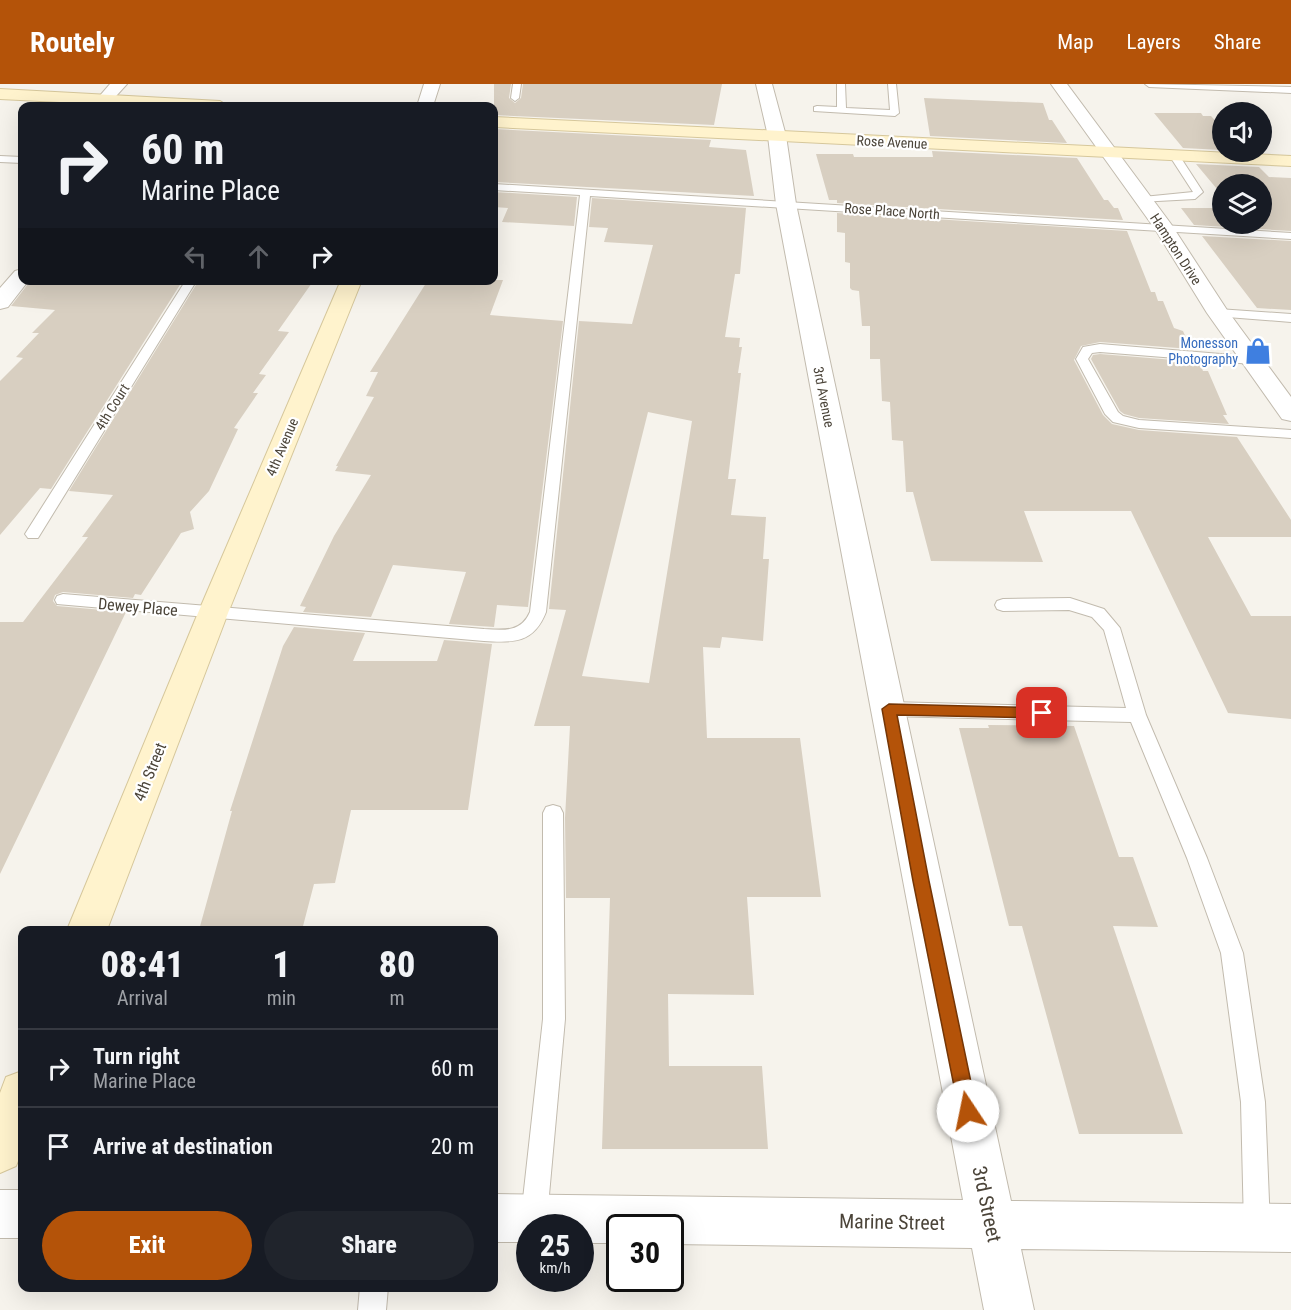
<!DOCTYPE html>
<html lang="en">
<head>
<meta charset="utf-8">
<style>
  :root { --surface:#171b24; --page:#20242c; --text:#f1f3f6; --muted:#9ea1a6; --line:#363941; --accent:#b45309 }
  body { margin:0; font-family:"Roboto Condensed",sans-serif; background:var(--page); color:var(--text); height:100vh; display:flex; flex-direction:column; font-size:22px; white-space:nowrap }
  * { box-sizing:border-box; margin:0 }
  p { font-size:20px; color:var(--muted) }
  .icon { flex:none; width:33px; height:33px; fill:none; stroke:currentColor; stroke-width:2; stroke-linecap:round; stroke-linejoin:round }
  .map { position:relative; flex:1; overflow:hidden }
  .details { position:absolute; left:18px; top:842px; width:480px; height:366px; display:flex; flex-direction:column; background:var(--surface); border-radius:12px; box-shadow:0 6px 24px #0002 }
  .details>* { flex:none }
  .guide { position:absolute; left:18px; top:18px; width:480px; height:183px; border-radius:12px; box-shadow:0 6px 24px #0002; background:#171b24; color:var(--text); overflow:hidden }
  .buttons { position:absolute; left:1212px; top:18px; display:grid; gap:12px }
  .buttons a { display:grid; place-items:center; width:60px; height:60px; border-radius:50%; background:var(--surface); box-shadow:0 6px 24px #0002; font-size:30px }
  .speed { position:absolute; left:516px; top:1130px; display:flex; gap:12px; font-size:30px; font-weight:700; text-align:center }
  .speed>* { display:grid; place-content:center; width:78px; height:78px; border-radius:50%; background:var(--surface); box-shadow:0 6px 24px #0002; line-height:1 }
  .speed small { font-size:15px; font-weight:400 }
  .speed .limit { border:3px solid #111; border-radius:9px; background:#fff; color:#111 }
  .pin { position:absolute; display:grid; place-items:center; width:51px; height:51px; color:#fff; margin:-26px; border-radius:12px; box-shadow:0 3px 9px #0006 }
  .me { position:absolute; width:66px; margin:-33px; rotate:349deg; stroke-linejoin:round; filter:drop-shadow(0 0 4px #0008) }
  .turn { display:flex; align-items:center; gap:21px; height:126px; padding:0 24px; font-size:27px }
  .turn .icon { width:78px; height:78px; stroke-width:2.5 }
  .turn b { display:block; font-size:42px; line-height:51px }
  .lanes { display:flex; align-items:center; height:57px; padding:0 24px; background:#0003; justify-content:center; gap:30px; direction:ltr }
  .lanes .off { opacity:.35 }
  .eta { display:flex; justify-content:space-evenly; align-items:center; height:102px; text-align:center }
  .eta b { font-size:36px; font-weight:800; line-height:42px }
  .primary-button { display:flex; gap:12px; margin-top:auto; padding:12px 24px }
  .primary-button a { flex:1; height:69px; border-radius:36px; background:var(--accent); color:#fff; font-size:24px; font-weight:800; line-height:69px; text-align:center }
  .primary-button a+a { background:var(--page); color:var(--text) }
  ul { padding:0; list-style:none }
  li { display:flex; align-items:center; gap:18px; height:78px; padding:0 24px; border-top:2px solid var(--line) }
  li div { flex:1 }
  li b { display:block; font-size:22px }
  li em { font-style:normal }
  header { display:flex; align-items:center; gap:36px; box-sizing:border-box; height:84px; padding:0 30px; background:var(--accent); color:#fff }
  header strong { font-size:28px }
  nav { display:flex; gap:33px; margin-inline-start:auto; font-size:21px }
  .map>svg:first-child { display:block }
  .building { fill:#d8cfc1; fill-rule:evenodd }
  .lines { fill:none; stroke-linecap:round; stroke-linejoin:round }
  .lane-casing { stroke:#c2bbae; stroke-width:2 }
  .street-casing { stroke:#c2bbae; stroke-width:2 }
  .secondary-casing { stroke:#d6c79b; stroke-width:2 }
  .lane { fill:#fff; fill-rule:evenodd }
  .street { fill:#fff; fill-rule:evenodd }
  .secondary { fill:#fff3cd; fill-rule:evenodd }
  .route { fill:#b45309; stroke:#753606; stroke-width:1.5 }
  .labels { text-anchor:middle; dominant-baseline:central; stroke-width:4.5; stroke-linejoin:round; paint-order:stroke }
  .far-street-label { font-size:14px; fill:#4b4439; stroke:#fff }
  .far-shop-label { font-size:14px; fill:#366cbe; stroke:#fff; text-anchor:end }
  .street-label { font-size:16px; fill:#4b4439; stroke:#fff }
  .near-street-label { font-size:20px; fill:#4b4439; stroke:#fff }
</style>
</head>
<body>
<header>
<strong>Routely</strong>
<nav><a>Map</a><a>Layers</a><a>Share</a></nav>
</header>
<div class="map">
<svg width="1291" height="1226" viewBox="0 0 1291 1226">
  <rect width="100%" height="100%" fill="#f6f3ec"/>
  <path class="building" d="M494,0H511L509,14L515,19L521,14L523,0H722L714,41L494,31Z
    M924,14L1043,19L1049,36H1052L1067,59L930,52Z
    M1154,29H1201L1203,32H1211L1222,44V66L1183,64Z
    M494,45L711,56L709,63L746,66L754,112L494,98Z
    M932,67L1077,74L1104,116H1108L1114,124H1118L1123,136L837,119V116H829L816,70H853L854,73H933Z
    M1196,80L1259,83L1269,93L1291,94V147L1194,141L1181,124H1222V140H1262V100H1222V111Z
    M494,108L577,113L574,142L502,138L508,124L494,123Z
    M592,114L746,124L740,190H735L725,253L740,254L739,263H742L738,289H741L728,395H736L731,431L766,433L763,475H769L763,557L722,553L720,564L703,563L707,654H800L821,813H747L754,911L668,910L669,982H762L768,1065H602L610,814H566L565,734L570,642H534L566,526L549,525L579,237L632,240L653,161L604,158L608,144L589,143ZM648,328L692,337L649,599L582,592Z
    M837,129L1127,147L1151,208H1155L1158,217H1163L1174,244L1183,247L1191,265L1100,258L1081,262L1074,276L1103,331L1112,340L1139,346L1237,353L1291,436V453H1208L1251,532H1291V635L1228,629L1131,427H1024L1043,478L931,477L913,408H906L903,357L892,356L890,318L882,317L880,275H870V242H862L859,207L852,206L850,204V179L845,178V149L837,148Z
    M1202,152L1291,157V226L1257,224Z
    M31,196H183L51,405L40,404L0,451V297L23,274L16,273L39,249H32L55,226L11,222Z
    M199,196H314L278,247L289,248L259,290L266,291L253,309H258L234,344L238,345L209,407L190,428L194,445L181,449L141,511L135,510L133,514L63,508L55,511L53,517L57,522L126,528L0,790V538H23L88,453H82L113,411L69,407Z
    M428,196H503L490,231L563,237L528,523L497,521L494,543L449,540L466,488L393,481L371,533L303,528L306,523L300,522L334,452L371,391L335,387L338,382H336L374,313L366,312L378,288H370Z
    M1100,270L1199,278L1203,287H1208L1227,331H1223L1229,340L1139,334L1124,330L1120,327L1091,275L1093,271Z
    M294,543L365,549L353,577H437L444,556L492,560L468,726H351L335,799L314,800L302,846H199L232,727H230L283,562Z
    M988,641L1074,642L1119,773H1133L1158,843L1113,842L1183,1050H1079L1022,842H1009L959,644H989Z"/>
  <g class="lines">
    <defs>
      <path id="lane" d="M513,0H521L519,14L515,17L511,14Z
        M837,0H845L846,24L890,26L888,0H896L899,29L895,32L814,27V23L817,22L837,23Z
        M1145,0L1291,3V9L1149,3Z
        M1174,68L1179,71L1203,108L1195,115L1139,118V114L1143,113L1193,108L1169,71Z
        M0,72L22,73V79L0,78Z
        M494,100L1291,149V155L590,112L546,528C534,559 514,559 484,557L57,520L55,516L57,512L63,510L484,545C503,546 521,549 530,528L580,111L494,106Z
        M186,196H197L38,454H28L25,450Z
        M1218,225L1291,230V238L1214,232L1212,229Z
        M1100,260L1257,273L1258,276L1252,280L1100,268L1092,269L1088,275L1118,328L1123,332L1139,336L1291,346V354L1139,344L1113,338L1105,330L1076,275L1083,263Z
        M1070,514L1104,525L1120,544L1146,631L1207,774L1243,869L1265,1018L1270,1142L1266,1151L1257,1155L1248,1151L1244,1142L1241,1018L1221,869L1187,774L1131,638L889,632L883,630L880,625L883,620L889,618L1126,624L1104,546L1092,533L1069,526L1003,527L997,525L995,521L997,517L1003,515Z
        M553,721L560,723L563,729L565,935L547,1133L543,1142L530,1144L525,1142L521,1133L543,935V729L546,723Z
        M360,1203H388L386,1226H358Z"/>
      <path id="street" d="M110,0H127L107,22H91Z
        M424,0H440L433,22H417Z
        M756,0H772L786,52L796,120L1011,1117L1291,1120V1168L1021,1165L1034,1226H984L972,1164L670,1160V1143H620V1159H580V1143H530V1158H494V1110L963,1116L776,120L768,52Z
        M1051,0H1067L1171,140L1227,226L1291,313V337L1282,335L1207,229L1155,145Z
        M22,185V196H29L8,223L0,225V204L15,187Z
        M0,1106H22V1154H0Z"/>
      <path id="secondary" d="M0,5L220,17L228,22H140L0,15Z
        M494,33L1291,72V82L494,43Z
        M341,196H362L228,529L107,846H67L198,529Z
        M22,987V1067L16,1082L0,1089V1009L6,993Z"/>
    </defs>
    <use href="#lane" class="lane-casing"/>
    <use href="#street" class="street-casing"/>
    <use href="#secondary" class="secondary-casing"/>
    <use href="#lane" class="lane"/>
    <use href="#street" class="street"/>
    <use href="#secondary" class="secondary"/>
  </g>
  <path class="route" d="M889,620L1042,624L1049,629L1042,634L897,631L929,797L977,1027L974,1034L968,1037L961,1034L959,1027L913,797L882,625Z"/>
  <defs>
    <symbol id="shop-bare" viewBox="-9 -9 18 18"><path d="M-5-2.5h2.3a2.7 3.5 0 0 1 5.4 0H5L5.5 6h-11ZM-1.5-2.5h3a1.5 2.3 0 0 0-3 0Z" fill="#3f7fe0" stroke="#fff" stroke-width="2.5" paint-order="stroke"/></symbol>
  </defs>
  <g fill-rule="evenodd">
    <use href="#shop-bare" x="1239" y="248" width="38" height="38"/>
  </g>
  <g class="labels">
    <g class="far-street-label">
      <text transform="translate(892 58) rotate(3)">Rose Avenue</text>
      <text transform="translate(892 127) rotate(4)">Rose Place North</text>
      <text transform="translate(1176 165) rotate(57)">Hampton Drive</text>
      <text transform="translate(824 313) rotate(79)">3rd Avenue</text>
      <text transform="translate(112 323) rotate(-58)">4th Court</text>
      <text transform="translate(282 363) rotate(-67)">4th Avenue</text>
    </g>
    <g class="far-shop-label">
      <text x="1238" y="259">Monesson<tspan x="1238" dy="16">Photography</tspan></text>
    </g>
    <g class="street-label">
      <text transform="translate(138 523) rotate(5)">Dewey Place</text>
      <text transform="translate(150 688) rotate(-68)">4th Street</text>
    </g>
    <g class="near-street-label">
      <text transform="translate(987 1120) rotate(78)">3rd Street</text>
      <text transform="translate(892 1138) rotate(1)">Marine Street</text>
    </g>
  </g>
</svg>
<div class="buttons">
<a><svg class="icon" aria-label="sound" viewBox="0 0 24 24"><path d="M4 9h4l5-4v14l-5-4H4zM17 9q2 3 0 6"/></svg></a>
<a><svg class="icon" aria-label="layers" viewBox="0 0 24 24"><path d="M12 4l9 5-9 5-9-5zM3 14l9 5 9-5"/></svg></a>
</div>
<div class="speed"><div>25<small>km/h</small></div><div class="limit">30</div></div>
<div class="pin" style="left:1042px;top:629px;background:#d93025"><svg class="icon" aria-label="arrive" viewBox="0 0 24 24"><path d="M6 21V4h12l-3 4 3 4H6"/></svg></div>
<svg class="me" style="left:968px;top:1027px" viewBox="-20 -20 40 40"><circle r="19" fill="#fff"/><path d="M0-13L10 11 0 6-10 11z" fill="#b45309"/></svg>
<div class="guide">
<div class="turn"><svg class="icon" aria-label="right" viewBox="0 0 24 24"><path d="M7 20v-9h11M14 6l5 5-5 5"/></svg><div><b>60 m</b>Marine Place</div></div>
<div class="lanes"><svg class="icon off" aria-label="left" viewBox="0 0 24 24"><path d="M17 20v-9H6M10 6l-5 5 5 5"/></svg><svg class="icon off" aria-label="ahead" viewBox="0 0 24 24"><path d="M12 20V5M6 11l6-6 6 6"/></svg><svg class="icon" aria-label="right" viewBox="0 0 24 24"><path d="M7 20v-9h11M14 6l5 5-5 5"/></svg></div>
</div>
<section class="details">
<div class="eta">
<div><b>08:41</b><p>Arrival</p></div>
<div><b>1</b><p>min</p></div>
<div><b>80</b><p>m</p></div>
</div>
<ul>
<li><svg class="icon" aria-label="right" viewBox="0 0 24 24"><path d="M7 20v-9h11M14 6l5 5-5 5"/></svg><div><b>Turn right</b><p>Marine Place</p></div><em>60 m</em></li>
<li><svg class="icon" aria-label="arrive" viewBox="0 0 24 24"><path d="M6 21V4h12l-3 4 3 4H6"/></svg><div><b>Arrive at destination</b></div><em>20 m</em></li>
</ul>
<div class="primary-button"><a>Exit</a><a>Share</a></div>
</section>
</div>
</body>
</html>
